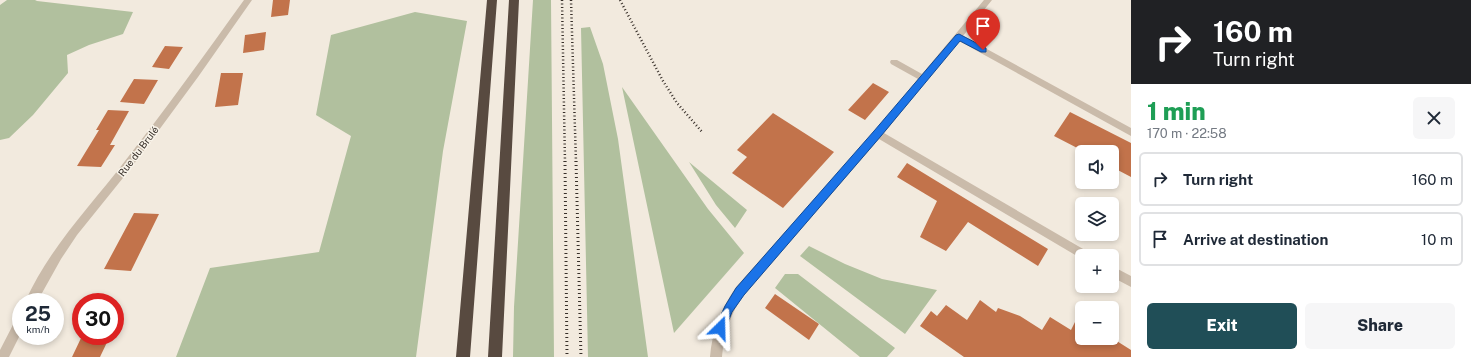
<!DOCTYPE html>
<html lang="en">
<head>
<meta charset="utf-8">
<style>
  :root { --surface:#fff; --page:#f6f6f7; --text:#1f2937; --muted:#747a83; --line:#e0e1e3; --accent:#204e57 }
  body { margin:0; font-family:"Public Sans",sans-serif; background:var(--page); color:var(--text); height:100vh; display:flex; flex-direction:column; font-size:15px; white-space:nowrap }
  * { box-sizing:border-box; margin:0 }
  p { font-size:13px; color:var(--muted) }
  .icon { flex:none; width:22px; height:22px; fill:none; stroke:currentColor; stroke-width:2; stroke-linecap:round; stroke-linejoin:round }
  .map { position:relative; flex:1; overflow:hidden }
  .panel { display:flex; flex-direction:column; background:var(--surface); width:340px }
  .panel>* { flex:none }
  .guide { background:#202124; color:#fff; overflow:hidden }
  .controls { position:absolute; left:1075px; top:145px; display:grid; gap:8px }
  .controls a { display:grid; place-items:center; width:44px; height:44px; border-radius:6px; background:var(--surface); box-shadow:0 2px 6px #0003; font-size:20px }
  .speed { position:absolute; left:12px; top:293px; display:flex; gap:8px; font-size:20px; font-weight:700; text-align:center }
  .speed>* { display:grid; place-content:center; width:52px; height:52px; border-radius:50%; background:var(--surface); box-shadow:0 2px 6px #0003; line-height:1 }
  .speed small { font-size:10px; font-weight:400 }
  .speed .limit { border:6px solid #d22; background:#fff; color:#111 }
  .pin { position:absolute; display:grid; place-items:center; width:34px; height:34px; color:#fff; margin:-41px -17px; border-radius:50% 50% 50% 0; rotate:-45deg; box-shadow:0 0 4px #0007 }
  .pin .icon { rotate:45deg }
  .me { position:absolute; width:44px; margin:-22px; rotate:22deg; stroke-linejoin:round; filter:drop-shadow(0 0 3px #0008) }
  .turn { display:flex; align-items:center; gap:14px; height:84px; padding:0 16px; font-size:18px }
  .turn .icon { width:52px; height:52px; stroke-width:2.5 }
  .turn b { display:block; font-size:28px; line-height:34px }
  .round { display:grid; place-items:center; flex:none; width:42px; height:42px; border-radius:6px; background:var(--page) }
  .summary { display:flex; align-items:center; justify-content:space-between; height:68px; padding:0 16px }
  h1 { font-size:24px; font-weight:800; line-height:30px; color:#1e9e55 }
  .primary-button { display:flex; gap:8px; margin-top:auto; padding:8px 16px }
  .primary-button a { flex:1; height:46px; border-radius:6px; background:var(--accent); color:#fff; font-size:16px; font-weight:800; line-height:46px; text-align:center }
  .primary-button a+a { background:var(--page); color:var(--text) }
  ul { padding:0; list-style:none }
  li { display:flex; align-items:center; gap:12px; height:54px; margin:0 8px 6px; padding:0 8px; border:2px solid var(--line); border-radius:6px }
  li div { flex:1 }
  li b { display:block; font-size:15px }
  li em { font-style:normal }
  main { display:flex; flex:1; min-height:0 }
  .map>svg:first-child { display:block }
  .green { fill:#b1c09e }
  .building { fill:#c2734b }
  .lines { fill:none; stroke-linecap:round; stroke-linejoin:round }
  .minor { fill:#cabbaa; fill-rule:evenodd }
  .highway { fill:#584a40; fill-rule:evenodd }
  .rail-far1 { stroke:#372f29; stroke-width:2.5; stroke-dasharray:1 2.5; stroke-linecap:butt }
  .rail { stroke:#372f29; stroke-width:3; stroke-dasharray:1 3; stroke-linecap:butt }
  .route { fill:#1a73e8; stroke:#114b97 }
  .labels { text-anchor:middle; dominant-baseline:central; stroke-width:3; stroke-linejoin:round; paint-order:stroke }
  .street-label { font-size:10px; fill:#372f29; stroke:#f9f4ea }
</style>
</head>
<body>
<main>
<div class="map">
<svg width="1131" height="357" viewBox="0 0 1131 357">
  <rect width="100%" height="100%" fill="#f2eade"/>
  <path class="green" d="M7,0H35L37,1L133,12L123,34L89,45L67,55L68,73L33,115L9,138L0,140V5Z
    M533,0H551L554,357H513L514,307Z
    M415,12L467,21L443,151L416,357H176L210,268L319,252L351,136L316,115L331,35Z
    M590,27L603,64L618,139L648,357H588L581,28Z
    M622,87L708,209L744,253L674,333Z
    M689,162L747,210L735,228L716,205Z
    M809,246L845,264L882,279L937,290L905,334L800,256Z
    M785,274H798L895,348L887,357H860L775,288Z"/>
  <path class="building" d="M273,0H290L288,15L271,17Z
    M266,32L264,50L243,53L245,35Z
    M165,46L183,47L169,69L152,67Z
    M221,73H243L238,105L215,107Z
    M134,79L158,80L144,104L120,102Z
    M873,83L889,92L865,120L848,110Z
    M108,110L129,111L110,145H115L101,167L77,166L99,130H96Z
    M1070,112L1131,143V177L1112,167V152H1085L1054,136Z
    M773,113L834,152L783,208L732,173L747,157L737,150Z
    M907,163L1048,249L1038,266L968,222L946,251L920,237L937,201L897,177Z
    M134,213L159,214L131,271L104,269Z
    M775,294L819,324L809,340L765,308Z
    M980,300L996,312L998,308L1020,316L1042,330L1050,317L1071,330L1082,308V338H1112L1131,350V357H964L920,326L931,311L937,316L946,305L967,320Z
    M82,336H110L100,357H72Z"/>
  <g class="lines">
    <path class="minor" d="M244,0H252L198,77L131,168L77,235L61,259L37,302H25C49,248 90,207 125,161C166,109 205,54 244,0Z
      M984,0H992L963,36L1131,128V136L959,41L884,133L1090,253L1091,256H1082V259L879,139L744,295C730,314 724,333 722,357H710C712,331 721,309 736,287L875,131L918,79L891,64L890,62L891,60H897L922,74Z
      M1112,266L1131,276V287L1112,277Z
      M21,315V333L9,357H0V350L17,317Z"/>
    <path class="highway" d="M487,0H497L470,357H456Z
      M509,0H519L502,357H488Z"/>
    <path class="rail-far1" d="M562,0L565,162
      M571,0L576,162
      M620,0L663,81L677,103L703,133"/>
    <path class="rail" d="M565,161L567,357
      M576,161L581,357"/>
  </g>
  <path class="route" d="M959,34L986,48V52H981L960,41L881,136L744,295L732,312L724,332L720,333L716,332L715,328L725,306L736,288L874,131L956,35Z"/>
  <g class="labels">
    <g class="street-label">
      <text transform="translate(138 151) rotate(-53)">Rue du Brulé</text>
    </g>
  </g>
</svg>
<div class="controls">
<a><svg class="icon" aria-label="sound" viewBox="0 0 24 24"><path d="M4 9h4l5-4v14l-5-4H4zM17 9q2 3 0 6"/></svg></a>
<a><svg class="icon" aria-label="layers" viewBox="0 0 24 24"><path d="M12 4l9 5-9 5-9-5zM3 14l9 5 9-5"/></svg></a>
<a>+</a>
<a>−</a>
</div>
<div class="speed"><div>25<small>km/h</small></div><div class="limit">30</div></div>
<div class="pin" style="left:983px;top:50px;background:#d93025"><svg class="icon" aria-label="arrive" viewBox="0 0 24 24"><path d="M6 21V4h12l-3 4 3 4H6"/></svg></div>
<svg class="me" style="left:720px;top:328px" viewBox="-20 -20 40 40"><path d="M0-17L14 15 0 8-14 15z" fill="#1a73e8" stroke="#fff" stroke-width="4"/></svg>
</div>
<section class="panel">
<div class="guide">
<div class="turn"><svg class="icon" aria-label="right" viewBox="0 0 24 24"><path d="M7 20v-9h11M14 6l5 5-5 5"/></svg><div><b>160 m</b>Turn right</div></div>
</div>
<div class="summary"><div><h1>1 min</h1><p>170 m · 22:58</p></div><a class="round"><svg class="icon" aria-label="close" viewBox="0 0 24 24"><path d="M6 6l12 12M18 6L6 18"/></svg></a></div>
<ul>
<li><svg class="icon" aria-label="right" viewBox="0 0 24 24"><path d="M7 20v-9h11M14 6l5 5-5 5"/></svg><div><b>Turn right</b></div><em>160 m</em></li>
<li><svg class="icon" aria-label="arrive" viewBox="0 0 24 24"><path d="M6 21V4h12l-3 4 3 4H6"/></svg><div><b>Arrive at destination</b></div><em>10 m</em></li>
</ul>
<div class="primary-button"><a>Exit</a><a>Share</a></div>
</section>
</main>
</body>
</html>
